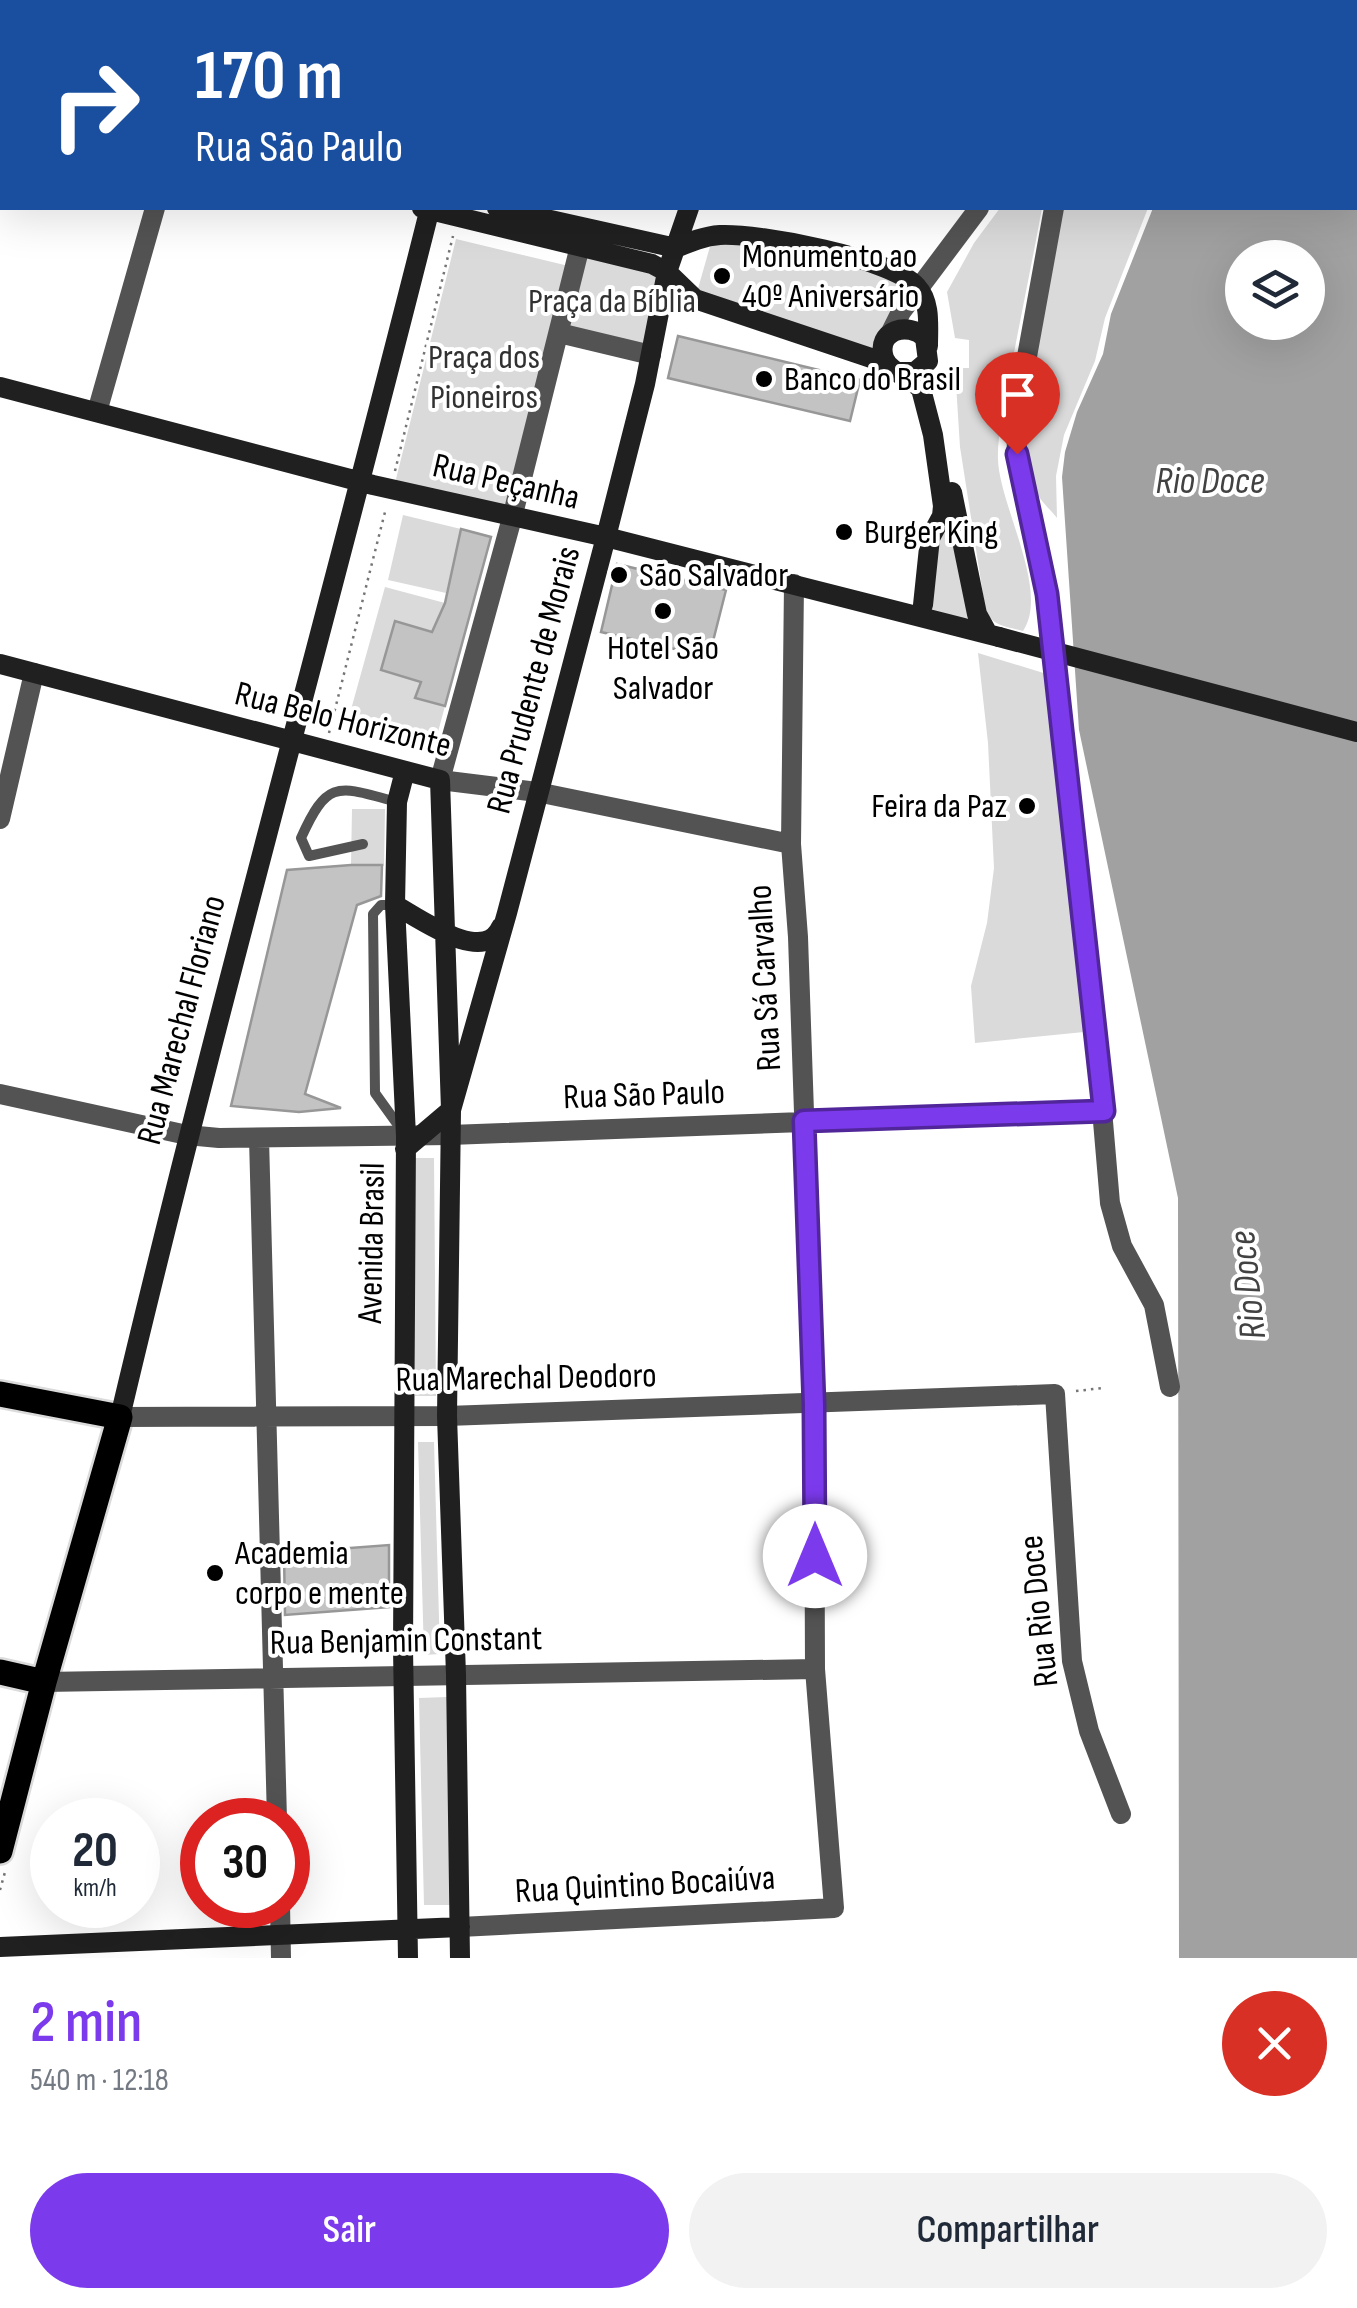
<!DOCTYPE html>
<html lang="pt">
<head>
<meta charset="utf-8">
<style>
  :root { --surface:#fff; --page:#f2f2f3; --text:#1f2937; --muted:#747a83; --accent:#7c3aed }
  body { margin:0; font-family:"Sofia Sans Condensed",sans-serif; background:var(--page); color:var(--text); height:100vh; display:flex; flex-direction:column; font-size:38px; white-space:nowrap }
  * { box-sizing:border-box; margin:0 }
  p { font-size:32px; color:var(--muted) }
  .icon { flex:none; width:55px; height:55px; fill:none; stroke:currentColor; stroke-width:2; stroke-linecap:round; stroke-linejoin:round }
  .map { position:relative; height:1958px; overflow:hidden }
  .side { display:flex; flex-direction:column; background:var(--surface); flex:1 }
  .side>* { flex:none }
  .hud { position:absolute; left:0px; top:0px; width:1358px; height:210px; box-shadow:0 10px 40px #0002; background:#1a4fa0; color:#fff; overflow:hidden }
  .fabs { position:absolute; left:1225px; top:240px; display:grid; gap:20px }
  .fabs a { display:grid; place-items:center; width:100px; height:100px; border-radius:50%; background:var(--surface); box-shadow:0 10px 40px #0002; font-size:50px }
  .speed { position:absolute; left:30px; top:1798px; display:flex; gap:20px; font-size:50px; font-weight:700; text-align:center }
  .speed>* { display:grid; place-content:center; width:130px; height:130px; border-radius:50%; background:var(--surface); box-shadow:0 10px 40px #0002; line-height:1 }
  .speed small { font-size:25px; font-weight:400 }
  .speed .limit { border:15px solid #d22; background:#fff; color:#111 }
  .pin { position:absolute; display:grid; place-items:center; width:85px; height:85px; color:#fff; margin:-102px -42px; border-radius:50% 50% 50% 0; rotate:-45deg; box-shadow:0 0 10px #0007 }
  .pin .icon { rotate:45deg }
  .me { position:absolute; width:110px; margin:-55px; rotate:0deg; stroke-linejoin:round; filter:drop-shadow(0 0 8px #0008) }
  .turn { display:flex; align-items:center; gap:35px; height:210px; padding:0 30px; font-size:45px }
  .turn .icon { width:130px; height:130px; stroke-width:2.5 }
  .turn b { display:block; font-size:70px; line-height:85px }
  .round { display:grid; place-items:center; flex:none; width:105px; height:105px; border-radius:52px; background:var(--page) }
  .head { display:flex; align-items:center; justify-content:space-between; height:170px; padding:0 30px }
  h1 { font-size:60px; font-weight:600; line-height:75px; color:var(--accent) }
  .cta { display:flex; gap:20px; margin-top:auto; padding:20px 30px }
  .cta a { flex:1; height:115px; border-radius:60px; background:var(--accent); color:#fff; font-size:40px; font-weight:600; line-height:115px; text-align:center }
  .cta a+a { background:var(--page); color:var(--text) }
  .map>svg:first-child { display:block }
  .green { fill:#dadada }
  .water { fill:#a1a1a1; fill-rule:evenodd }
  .building { fill:#c3c3c3; stroke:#979797; stroke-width:2.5 }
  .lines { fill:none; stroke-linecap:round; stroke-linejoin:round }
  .primary-casing { stroke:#dbdbdb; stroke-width:30 }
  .path { stroke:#757575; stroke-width:2.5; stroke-dasharray:2.5 5; stroke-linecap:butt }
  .lane { stroke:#535353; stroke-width:10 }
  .street { stroke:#535353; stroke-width:20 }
  .secondary { stroke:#202020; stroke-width:20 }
  .primary { stroke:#000; stroke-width:25 }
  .secondary-bridge { stroke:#202020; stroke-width:20 }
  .route-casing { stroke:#51269a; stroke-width:25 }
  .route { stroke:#7c3aed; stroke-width:18 }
  .poi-dot { fill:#000; stroke:#fff; stroke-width:4 }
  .labels { text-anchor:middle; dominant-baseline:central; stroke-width:8; stroke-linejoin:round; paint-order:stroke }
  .poi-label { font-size:35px; fill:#000; stroke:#fff; text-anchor:start }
  .park-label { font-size:35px; fill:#313131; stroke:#fff }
  .street-label { font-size:35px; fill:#000; stroke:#fff }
  .water-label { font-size:38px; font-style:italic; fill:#424242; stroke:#fff }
</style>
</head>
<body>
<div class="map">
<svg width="1357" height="1958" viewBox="0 0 1357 1958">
  <rect width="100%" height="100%" fill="#fff"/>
  <path class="green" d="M1000,208H1042C1031,269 1018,329 1007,390C1004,412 997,437 998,460C1000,507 1050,591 1023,631C1005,626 990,626 985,607L960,447L955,368H969V340L955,338L947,292L974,243Z
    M1059,208H1148L1105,318L1095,361L1064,435L1056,476L1057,518C1050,509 1038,499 1034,487C1011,416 1046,283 1059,208Z
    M713,236L833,251L919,289L884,362L695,299Z
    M456,239L573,267L511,517L394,487Z
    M583,251L662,274L649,351L562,330Z
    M403,515L461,529L446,593L388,580Z
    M948,528L958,536L973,619L930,615L932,539L942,529Z
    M385,587L445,603L435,633L395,622L381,669L421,682L416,698L445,706L434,747L347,724Z
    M978,653L1050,675L1084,1032L975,1043L971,986L987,923L994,868L988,743Z
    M352,809H385L384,866L351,865Z
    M414,1158H434L436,1396H415Z
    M418,1442H434L440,1654L424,1655Z
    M447,1697L452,1905H424L419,1698Z"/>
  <path class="water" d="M1235,0H1357V1958H1179L1178,1198L1079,730L1062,477L1065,452L1077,412L1103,354L1111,314L1153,208H1355V2H1234ZM1242,258H1308V322H1242Z"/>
  <path class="building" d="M678,336L860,380L850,421L668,378Z
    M461,529L491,537L445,706L415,698L421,682L381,670L395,621L432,632L445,603Z
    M617,564L726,590L709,657L601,632Z
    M351,865H382L381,896L357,905L305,1094L341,1108L299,1112L231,1106L287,870Z
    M389,1545V1607L285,1615L284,1553Z"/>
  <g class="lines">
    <defs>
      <path id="primary" d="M0,1394L120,1417L44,1682L0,1851
        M0,1672L44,1682"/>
    </defs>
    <use href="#primary" class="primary-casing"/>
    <path class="path" d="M1055,0V2
      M1016,2L1017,0
      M1042,2L1044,0
      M1189,2L1191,0
      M395,471L453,236
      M329,733L386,508
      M1076,1391L1103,1388
      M0,1890L5,1872"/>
    <path class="lane" d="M363,844L309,856L301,838C328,778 338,786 397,802
      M395,905H381L373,914L375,1093L403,1132"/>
    <path class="street" d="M618,2V0
      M1054,208L1022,384L1016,420L1017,454L1047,594L1090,970L1110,1203L1122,1246L1154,1305L1170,1387
      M580,246L512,518L440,780L537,792L791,844
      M559,333L651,355
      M890,334L901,312L979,208
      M97,412L155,208
      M0,819L34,673
      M0,1094L187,1135L219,1138L450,1135L1103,1111
      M259,1138L277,1820
      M120,1417L447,1416L1055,1394L1072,1661L1089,1731L1121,1814
      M44,1682L815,1669
      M280,1905L281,1958
      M460,1927L834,1908L815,1669L814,1405L798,937L791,844L794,584"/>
    <path class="secondary" d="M479,2V0
      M497,2L498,0
      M782,2L783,0
      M0,84H2
      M0,99L2,100
      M422,208L652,264L667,272L695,299L886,363
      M497,208L676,248
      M676,248C690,242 704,236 720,235C758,233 893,258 917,287C931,302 928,326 928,346
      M899,372H915L928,361L925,338C909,321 875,330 884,358C889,372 911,378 921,389L933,435L943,506L942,516L930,538L923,605
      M0,387L373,485L606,537L999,637
      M952,492L977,614L988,634
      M0,664L440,780L451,1110L447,1416L456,1675L460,1958
      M405,771L397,802L395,905L406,1136L403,1648L408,1958
      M395,905C419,918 484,966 501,927
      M405,1149L451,1110L507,913L606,537L645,384L667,272L689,208
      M120,1417C216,1012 329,611 430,208
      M0,1947L460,1927"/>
    <use href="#primary" class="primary"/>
    <path class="secondary-bridge" d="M999,637L1357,732"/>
  </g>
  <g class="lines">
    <defs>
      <path id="route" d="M815,1556L814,1405L804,1121L1104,1111L1047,594L1017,454"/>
    </defs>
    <use href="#route" class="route-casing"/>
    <use href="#route" class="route"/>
  </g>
  <g class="poi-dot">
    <circle cx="722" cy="276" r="10"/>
    <circle cx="764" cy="379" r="10"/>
    <circle cx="844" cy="532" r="10"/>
    <circle cx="619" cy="575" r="10"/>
    <circle cx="663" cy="611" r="10"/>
    <circle cx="1027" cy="806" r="10"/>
    <circle cx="215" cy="1573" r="10"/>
  </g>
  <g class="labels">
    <g class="poi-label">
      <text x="742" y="256">Monumento ao<tspan x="742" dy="40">40º Aniversário</tspan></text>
      <text x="784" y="379">Banco do Brasil</text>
      <text x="864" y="532">Burger King</text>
      <text x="639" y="575">São Salvador</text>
      <text x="663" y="648" text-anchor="middle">Hotel São<tspan x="663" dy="40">Salvador</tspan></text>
      <text x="1007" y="806" text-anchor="end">Feira da Paz</text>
      <text x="235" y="1553">Academia<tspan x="235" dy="40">corpo e mente</tspan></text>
    </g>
    <g class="park-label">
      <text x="612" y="301">Praça da Bíblia</text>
      <text x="484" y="357">Praça dos<tspan x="484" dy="40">Pioneiros</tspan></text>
    </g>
    <g class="street-label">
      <text transform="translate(506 482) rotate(13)">Rua Peçanha</text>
      <text transform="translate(534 680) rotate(-75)">Rua Prudente de Morais</text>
      <text transform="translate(343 720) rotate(14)">Rua Belo Horizonte</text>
      <text transform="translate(765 978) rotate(-93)">Rua Sá Carvalho</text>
      <text transform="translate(182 1020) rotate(-75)">Rua Marechal Floriano</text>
      <text transform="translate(644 1095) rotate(-2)">Rua São Paulo</text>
      <text transform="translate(372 1243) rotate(-89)">Avenida Brasil</text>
      <text transform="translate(526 1378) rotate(-1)">Rua Marechal Deodoro</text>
      <text transform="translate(1039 1611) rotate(-96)">Rua Rio Doce</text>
      <text transform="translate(406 1641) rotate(-1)">Rua Benjamin Constant</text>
      <text transform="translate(645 1885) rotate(-3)">Rua Quintino Bocaiúva</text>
    </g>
    <g class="water-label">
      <text x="1210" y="481">Rio Doce</text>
      <text transform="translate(1248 1285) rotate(-96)">Rio Doce</text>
    </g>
  </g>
</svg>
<div class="fabs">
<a><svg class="icon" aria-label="layers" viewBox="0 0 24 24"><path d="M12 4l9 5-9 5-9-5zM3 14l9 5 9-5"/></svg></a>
</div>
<div class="speed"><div>20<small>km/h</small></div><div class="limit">30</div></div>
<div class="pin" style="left:1017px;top:454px;background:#d93025"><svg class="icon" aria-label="arrive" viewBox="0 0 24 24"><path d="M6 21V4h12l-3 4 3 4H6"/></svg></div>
<svg class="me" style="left:815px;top:1556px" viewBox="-20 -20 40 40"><circle r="19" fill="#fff"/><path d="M0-13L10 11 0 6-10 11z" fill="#7c3aed"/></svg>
<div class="hud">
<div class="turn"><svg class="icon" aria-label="right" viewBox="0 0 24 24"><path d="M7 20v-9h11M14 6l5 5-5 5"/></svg><div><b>170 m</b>Rua São Paulo</div></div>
</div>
</div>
<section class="side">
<div class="head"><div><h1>2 min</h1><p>540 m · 12:18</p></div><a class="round" style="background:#d93025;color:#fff"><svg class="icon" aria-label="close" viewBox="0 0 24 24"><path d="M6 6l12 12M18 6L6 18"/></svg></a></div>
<div class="cta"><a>Sair</a><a>Compartilhar</a></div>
</section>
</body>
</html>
